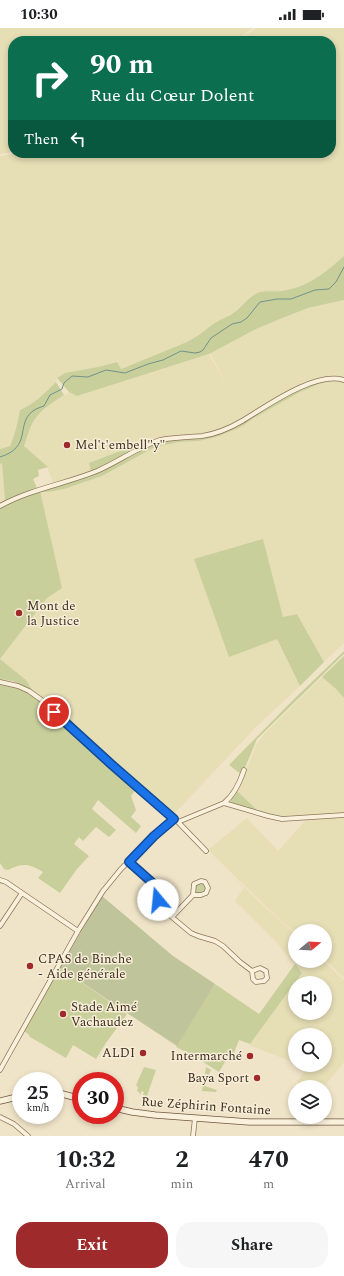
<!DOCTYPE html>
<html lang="en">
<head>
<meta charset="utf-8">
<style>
  :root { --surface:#fff; --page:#f6f6f6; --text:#202124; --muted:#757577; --accent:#9e2a2b }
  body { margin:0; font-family:Spectral,serif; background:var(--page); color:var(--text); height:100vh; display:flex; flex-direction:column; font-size:15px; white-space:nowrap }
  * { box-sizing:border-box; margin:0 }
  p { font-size:13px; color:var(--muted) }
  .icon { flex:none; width:22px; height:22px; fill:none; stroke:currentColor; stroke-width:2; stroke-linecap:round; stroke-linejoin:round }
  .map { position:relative; height:1108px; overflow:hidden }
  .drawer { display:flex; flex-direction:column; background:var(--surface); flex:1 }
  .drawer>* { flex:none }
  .top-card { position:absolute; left:8px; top:8px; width:328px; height:122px; border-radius:16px; box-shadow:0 2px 6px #0003; background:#0b6e4f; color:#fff; overflow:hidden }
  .needle { width:26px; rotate:72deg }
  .buttons { position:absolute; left:288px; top:896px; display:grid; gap:8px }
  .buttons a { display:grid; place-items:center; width:44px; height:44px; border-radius:50%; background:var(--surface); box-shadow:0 2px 6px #0003; font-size:20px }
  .speed { position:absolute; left:12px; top:1044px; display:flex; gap:8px; font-size:20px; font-weight:700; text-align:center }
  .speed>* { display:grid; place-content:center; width:52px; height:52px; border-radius:50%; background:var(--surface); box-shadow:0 2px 6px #0003; line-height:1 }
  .speed small { font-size:10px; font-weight:400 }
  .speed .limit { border:6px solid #d22; background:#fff; color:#111 }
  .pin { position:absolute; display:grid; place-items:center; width:34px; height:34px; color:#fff; margin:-17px; border:2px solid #fff; border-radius:50%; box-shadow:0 1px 4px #0007 }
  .me { position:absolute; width:44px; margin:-22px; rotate:343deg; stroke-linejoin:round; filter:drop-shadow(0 0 3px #0008) }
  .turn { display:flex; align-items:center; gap:14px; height:84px; padding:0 16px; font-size:18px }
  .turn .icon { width:52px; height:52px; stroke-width:2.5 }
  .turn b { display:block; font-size:28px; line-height:34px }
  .then { display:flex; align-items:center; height:38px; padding:0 16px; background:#0003; gap:8px; font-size:15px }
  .eta { display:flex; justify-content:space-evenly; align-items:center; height:68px; text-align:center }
  .eta b { font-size:24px; font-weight:700; line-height:28px }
  .primary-button { display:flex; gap:8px; margin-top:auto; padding:8px 16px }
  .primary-button a { flex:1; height:46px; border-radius:16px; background:var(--accent); color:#fff; font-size:16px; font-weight:700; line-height:46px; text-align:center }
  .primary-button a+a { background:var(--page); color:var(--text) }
  .status { display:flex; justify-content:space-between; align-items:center; height:28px; padding:0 20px; background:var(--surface); direction:ltr }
  .status svg { height:11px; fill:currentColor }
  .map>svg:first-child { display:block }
  .farmland { fill:#e6deb5 }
  .green { fill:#c9cf9b }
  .cemetery { fill:#bfc49a }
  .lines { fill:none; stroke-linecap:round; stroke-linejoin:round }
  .stream { stroke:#6f938a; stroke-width:1 }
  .minor-casing { stroke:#8d765c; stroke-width:5.5 }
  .secondary-casing { stroke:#6f573f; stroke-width:7 }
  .minor { stroke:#faf1dc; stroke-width:4 }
  .secondary { stroke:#faf1dc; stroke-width:5.5 }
  .route-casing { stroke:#114b97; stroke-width:10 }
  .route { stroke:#1a73e8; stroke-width:7 }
  .poi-dot { fill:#9e2a2b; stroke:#f7eed8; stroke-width:1.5 }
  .labels { text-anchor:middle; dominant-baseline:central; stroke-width:3; stroke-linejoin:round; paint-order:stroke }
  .poi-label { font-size:13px; fill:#3d2e20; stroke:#f7eed8; text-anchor:start }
  .street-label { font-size:13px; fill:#3d2e20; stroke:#f7eed8 }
</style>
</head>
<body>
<div class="status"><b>10:30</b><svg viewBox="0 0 49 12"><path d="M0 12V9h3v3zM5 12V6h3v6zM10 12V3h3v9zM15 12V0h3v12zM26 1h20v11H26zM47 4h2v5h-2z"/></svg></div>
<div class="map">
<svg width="344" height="1108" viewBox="0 0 344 1108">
  <rect width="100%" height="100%" fill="#f0e4c8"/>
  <path class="farmland" d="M0,0H253L235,13H13V124L0,126Z
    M256,0H344V228L322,248L308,256L296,261L281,263L258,264L251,268L234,284L194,310L187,314L120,341L117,334L98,339L65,345L57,350L56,354L41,368L28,379L20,382L16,401L11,413L10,418L0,421V128L24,125H331V13H238Z
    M344,272V350L331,348L316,351L278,369L231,397L218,402L199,406L164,409L149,412L90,435L91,444L68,451L53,455L47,439L24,418L33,394L38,387L54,373L69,364L77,368L209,326L228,360L210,325L256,301L280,291L308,280Z
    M334,352L344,355V615L324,634L297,586L283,590L263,511L277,611L300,658L257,698L173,787L33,663L26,652L0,631L47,570L40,462L48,464L64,461L102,448L155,419L179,414L199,413L243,398L252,391L300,364L319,356Z
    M2,435L5,472L0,475V436Z
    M322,649L336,661L344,670V786L294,789L274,788L257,784L255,780L236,762L249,735L256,717L264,706Z
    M344,789V950L325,932V903H295V904L280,892L208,822L247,790L278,823L306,792Z
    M230,847L240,855L267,881L295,906V933H324L344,952V1034L324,1059H307L297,1054L307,1040L299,1037H325V1007H295V1035L249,1017L295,955V985H325V955H295L302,945L276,914L235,873L244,860Z"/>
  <path class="green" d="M344,228V272L308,280L280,291L256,301L209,326L77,368L69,364L57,350L65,345L98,339L117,334L121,341L187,314C197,309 204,303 212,297C220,291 229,289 236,283C243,277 249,269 257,265C264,262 274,264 281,263C307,260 325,245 344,228Z
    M332,351L344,353V355L334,352L319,356L300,364L252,391L243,398L219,408L199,413L179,414L155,419L102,448L64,461L48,464L40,463L62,560L47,570L0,631V479L19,469L94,445L116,436L157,414L209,408L239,398L263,382L294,364L318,354Z
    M56,354L64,367C53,374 40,382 33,394C29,402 27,410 24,418L48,439L38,442L39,448L33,451L37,460L14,469L0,477V475L5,472L2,435L0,436V421L10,418L16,401L20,382C34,376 45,365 56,354Z
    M178,407L179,408L168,409L91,444L89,435L149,412L164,409Z
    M263,511L283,589L297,586L324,634L300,658L277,611L229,629L194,531Z
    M344,623V626L257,711L242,747L229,737L294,671Z
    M344,628V670L336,661L322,649Z
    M0,631L26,652L33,663L13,653L0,651Z
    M0,655L21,660L35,668L137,760L131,768L136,782L131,789L141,798L136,805L98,772L92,781L116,802L109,809L96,799L83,813L79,809L74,816L89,828L77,841L60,865L38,850L43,844C29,835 22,835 8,842L4,841L0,835Z
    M236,762L255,780L257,784L231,775V771Z
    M202,855L206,859L204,865H196L195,864V856Z
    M295,936L302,945L250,1016L239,1012L232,1030L228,1029L219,1044L192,1027L176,1019L215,956L259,986Z
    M60,939L127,986L106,1015L96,1031L73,1017L66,1030L30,1009L28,1006L24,1003Z
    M144,1039L156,1042L147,1068L143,1067L144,1064L141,1063V1066L139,1065V1064L137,1063L138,1059L136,1057Z
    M206,1039L211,1042L205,1058L217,1062L216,1064L202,1063Z"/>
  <path class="cemetery" d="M102,868L173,928L215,956L177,1018L121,981L60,939Z"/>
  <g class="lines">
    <path class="stream" d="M0,429C33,419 15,396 33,383C35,381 41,379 44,378L50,367L62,361L64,355L72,348L88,349L106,342L125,345L148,336L163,332L181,323L195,325L200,324L203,322L211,310L232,296L241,294L247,290L260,274L277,271H291L315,262L329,261L336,254L344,239"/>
    <defs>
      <path id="minor" d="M0,478C31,461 65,456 97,443C118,434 138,419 160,412C174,409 189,409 202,408C216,406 230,400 242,393C267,378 315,343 344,352
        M0,654L18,658L29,663L43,673L111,736L178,794L206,823
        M224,775L268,788L282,791L344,787
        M178,794L224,775C234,767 240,754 244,742
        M129,834C136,840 154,852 157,861C160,868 157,873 161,880L191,905L198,908L215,913L223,918L240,934L252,943
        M0,852L6,854L22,865L78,903
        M172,889L193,867L194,856L201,853L205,854L208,860L206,865L201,867H193
        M0,898L22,865
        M260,940L266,943L267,950L264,953L256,954L253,951L252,943Z
        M0,1042L78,903L103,863L121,841L154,808L174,791
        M0,1089L14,1096L28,1108
        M193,1108L195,1090"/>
      <path id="secondary" d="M55,1064L81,1071
        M0,1073L21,1068
        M115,1080L132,1084L155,1087L249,1094H344"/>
    </defs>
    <use href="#minor" class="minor-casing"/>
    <use href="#secondary" class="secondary-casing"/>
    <use href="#minor" class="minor"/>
    <use href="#secondary" class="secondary"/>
  </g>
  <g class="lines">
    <defs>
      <path id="route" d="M54,684L111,736L174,791L154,808L129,834L156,858L158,864V872"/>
    </defs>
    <use href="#route" class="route-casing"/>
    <use href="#route" class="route"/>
  </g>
  <g class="poi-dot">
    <circle cx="67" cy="417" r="4"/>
    <circle cx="19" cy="585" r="4"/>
    <circle cx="30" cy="938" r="4"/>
    <circle cx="63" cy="986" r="4"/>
    <circle cx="143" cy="1025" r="4"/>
    <circle cx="250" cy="1028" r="4"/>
    <circle cx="257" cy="1050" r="4"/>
  </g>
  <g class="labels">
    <g class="poi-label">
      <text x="75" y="417">Mel't'embell"y"</text>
      <text x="27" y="578">Mont de<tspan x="27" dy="15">la Justice</tspan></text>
      <text x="38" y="931">CPAS de Binche<tspan x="38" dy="15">- Aide générale</tspan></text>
      <text x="71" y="979">Stade Aimé<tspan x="71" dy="15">Vachaudez</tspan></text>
      <text x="135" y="1025" text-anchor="end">ALDI</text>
      <text x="242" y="1028" text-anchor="end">Intermarché</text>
      <text x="249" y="1050" text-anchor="end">Baya Sport</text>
    </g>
    <g class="street-label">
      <text transform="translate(206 1078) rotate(4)">Rue Zéphirin Fontaine</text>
    </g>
  </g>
</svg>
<div class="buttons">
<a><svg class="needle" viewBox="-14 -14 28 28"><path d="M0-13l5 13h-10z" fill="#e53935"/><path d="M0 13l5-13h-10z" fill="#757577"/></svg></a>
<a><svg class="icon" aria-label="sound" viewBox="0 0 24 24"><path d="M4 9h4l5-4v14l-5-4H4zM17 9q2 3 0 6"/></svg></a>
<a><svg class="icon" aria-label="search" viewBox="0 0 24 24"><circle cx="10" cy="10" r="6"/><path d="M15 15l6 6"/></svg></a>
<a><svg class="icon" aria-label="layers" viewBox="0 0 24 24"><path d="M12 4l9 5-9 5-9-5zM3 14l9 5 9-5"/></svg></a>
</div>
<div class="speed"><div>25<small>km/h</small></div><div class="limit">30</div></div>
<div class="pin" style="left:54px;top:684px;background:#d93025"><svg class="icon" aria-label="arrive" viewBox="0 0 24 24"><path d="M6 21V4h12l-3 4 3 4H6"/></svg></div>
<svg class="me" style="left:158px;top:872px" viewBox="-20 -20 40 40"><circle r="19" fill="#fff"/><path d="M0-13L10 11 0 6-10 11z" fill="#1a73e8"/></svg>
<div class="top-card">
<div class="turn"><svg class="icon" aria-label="right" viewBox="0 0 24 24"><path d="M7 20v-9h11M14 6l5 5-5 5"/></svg><div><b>90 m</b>Rue du Cœur Dolent</div></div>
<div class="then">Then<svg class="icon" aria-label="left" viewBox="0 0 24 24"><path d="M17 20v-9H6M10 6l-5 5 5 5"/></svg></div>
</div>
</div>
<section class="drawer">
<div class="eta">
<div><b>10:32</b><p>Arrival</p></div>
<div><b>2</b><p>min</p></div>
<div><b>470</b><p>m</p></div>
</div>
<div class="primary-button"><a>Exit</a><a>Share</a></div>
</section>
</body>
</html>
